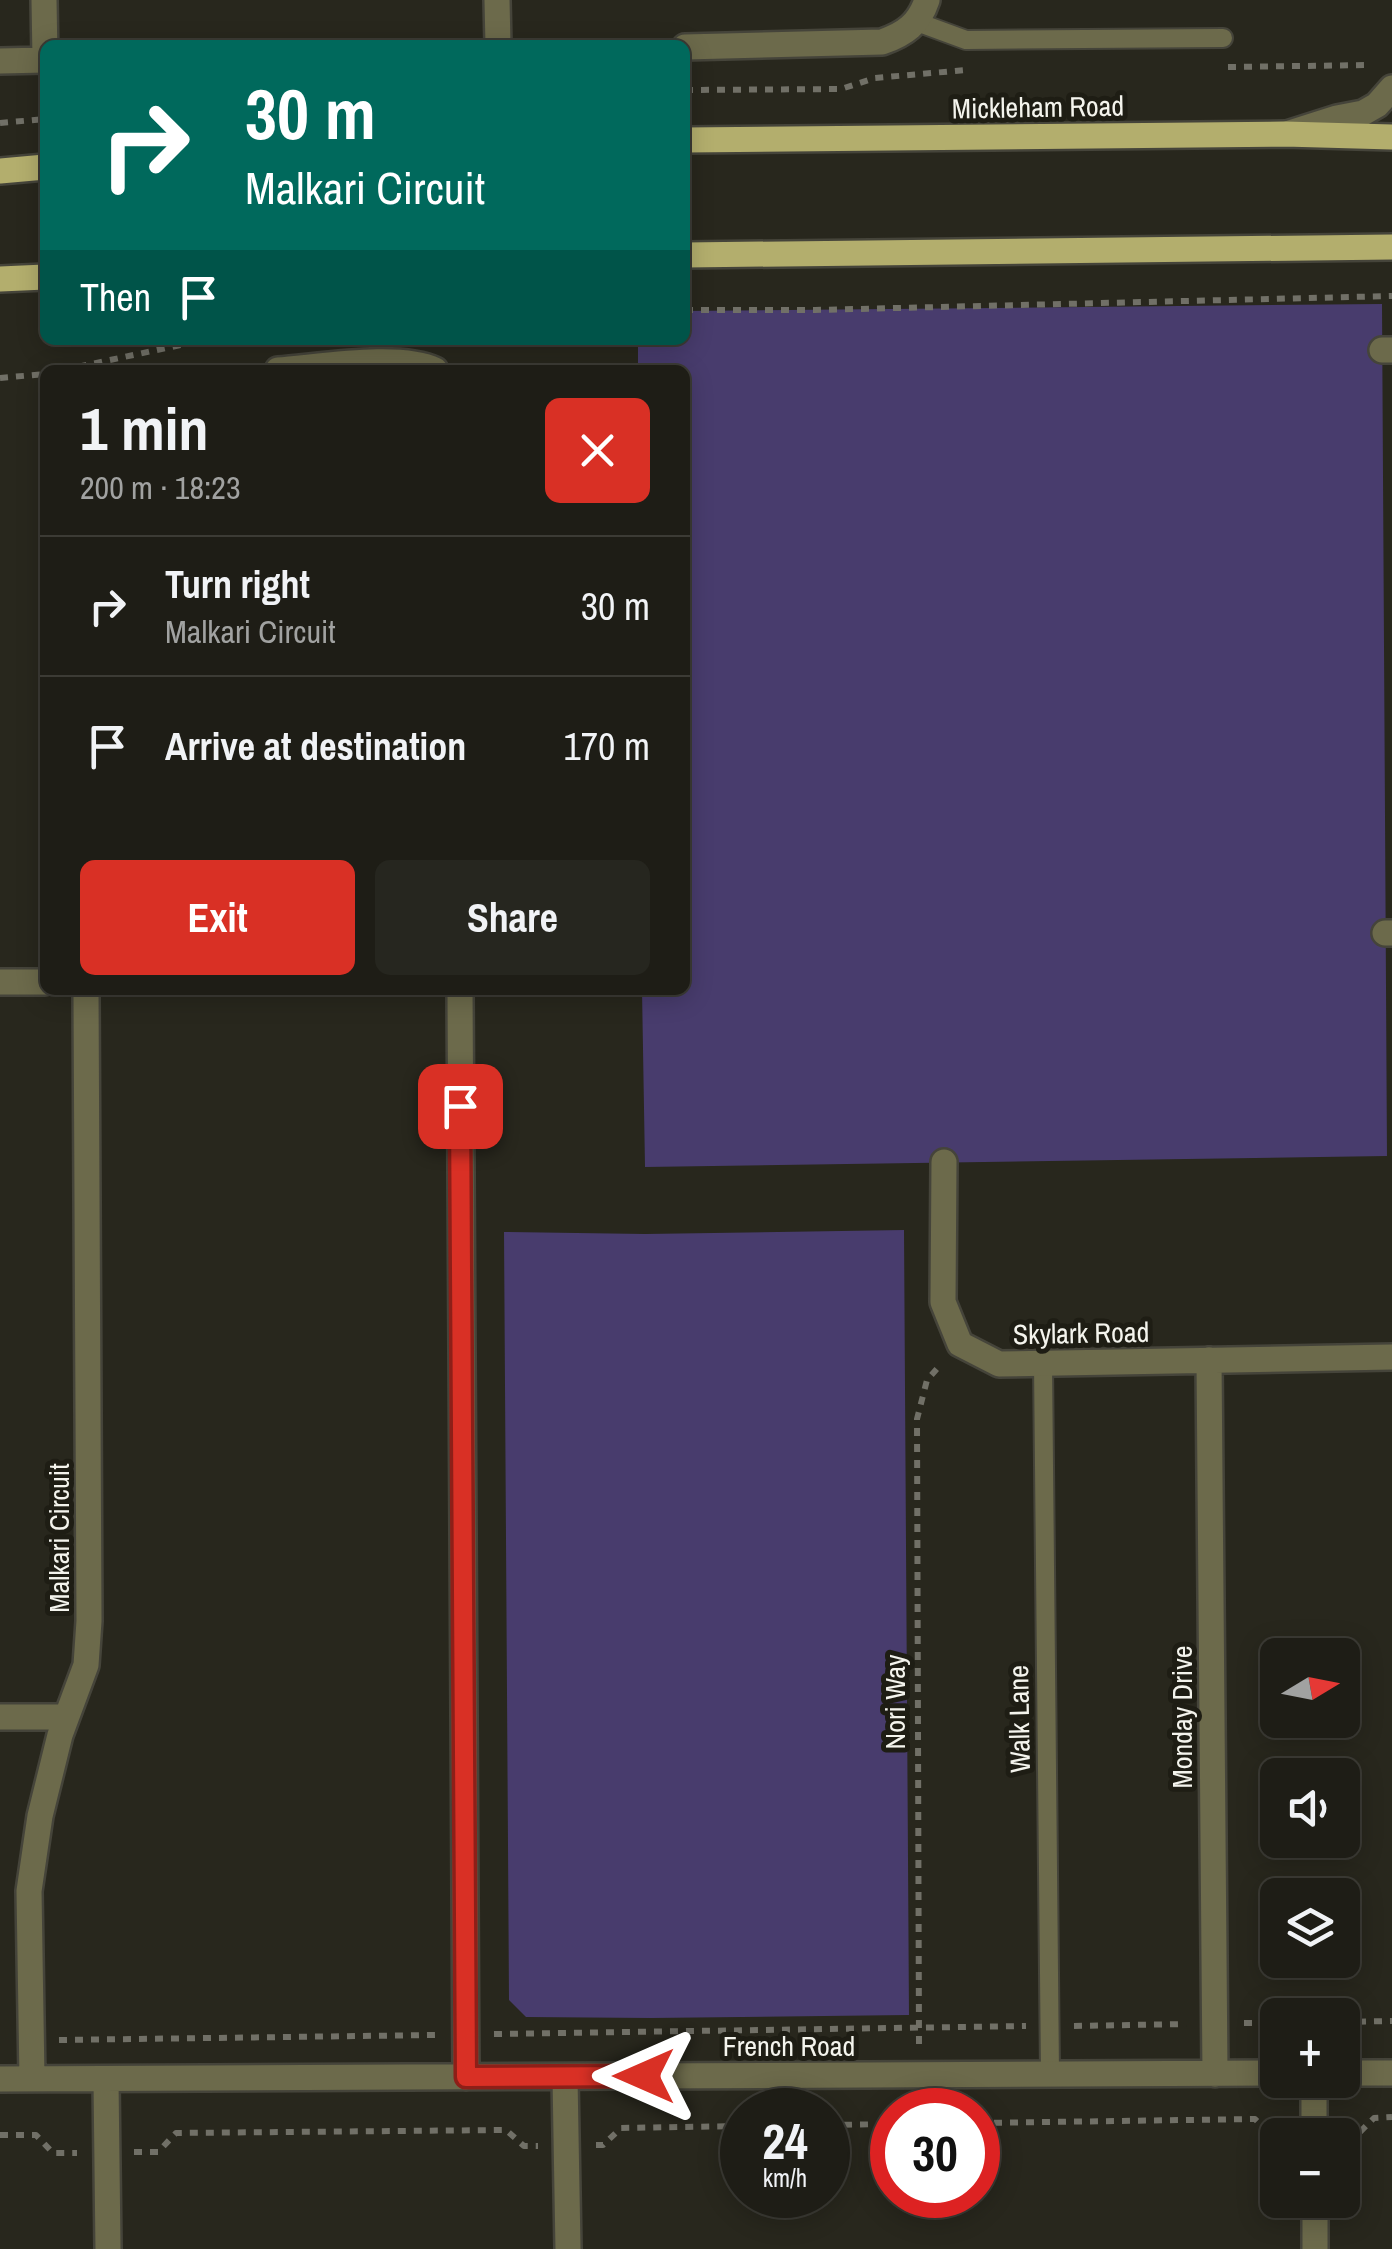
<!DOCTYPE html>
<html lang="en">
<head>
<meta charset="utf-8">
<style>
  :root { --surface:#1e1d16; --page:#26261f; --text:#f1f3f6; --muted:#a1a2a1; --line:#3c3b35; --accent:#d93025 }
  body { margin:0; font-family:"Archivo Narrow",sans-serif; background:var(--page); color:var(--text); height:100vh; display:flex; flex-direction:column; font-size:38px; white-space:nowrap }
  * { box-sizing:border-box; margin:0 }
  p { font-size:32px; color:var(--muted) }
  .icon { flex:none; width:55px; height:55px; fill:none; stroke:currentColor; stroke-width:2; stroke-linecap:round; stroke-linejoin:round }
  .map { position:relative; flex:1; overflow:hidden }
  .panel { position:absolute; left:40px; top:365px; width:650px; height:630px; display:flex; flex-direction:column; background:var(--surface); border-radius:15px; box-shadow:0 5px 25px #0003,0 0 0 2px var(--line) }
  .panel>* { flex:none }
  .banner { position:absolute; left:40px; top:40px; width:650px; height:305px; border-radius:15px; box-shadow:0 5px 25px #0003,0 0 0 2px var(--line); background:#00695c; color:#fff; overflow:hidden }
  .needle { width:65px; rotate:80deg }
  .tools { position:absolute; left:1260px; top:1638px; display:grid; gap:20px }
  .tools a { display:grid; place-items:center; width:100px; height:100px; border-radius:15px; background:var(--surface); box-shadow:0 5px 25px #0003,0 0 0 2px var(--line); font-size:50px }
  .speed { position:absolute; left:720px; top:2088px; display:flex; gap:20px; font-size:50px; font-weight:700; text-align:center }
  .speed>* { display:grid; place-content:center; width:130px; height:130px; border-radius:50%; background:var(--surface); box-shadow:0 5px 25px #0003,0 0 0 2px var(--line); line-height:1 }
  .speed small { font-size:25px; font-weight:400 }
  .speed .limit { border:15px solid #d22; background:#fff; color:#111 }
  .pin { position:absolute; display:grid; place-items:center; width:85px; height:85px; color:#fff; margin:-42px; border-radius:20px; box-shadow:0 5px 15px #0006 }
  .me { position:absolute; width:110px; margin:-55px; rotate:270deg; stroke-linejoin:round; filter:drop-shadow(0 0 8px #0008) }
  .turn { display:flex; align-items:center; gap:35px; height:210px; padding:0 40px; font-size:45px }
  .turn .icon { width:130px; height:130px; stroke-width:2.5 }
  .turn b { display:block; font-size:70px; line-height:85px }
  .then { display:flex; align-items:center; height:95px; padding:0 40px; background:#0003; gap:20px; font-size:38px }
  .round { display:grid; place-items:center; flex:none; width:105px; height:105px; border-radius:15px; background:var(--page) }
  .summary { display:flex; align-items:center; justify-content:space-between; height:170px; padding:0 40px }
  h1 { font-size:60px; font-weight:700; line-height:75px }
  .cta { display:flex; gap:20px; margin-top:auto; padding:20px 40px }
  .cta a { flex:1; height:115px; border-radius:15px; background:var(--accent); color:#fff; font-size:40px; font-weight:700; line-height:115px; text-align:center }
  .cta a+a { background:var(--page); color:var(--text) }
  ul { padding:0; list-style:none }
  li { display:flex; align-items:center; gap:30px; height:140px; padding:0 40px; border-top:2px solid var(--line) }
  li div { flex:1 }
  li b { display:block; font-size:38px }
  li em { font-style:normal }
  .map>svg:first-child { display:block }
  .green { fill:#483c6d }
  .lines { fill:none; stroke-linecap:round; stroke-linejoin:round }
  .lane-casing { stroke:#45443a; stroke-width:22 }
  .street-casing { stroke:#45443a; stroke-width:30 }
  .primary-casing { stroke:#45443a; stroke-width:30 }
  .path { stroke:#717067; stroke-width:6; stroke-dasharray:8 8; stroke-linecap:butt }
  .lane { stroke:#6c6a4b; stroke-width:18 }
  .street { stroke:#6c6a4b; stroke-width:25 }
  .primary { stroke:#b3ae6d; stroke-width:25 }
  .route-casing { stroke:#8d1f18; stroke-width:25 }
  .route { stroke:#d93025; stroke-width:18 }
  .labels { text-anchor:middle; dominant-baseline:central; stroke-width:10; stroke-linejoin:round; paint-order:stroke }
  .street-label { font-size:28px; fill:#f4f4ed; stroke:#1e1d14 }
</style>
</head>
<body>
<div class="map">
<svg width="1392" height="2249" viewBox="0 0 1392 2249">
  <rect width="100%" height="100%" fill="#28271d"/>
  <path class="green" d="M1382,304L1387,1156L645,1167L642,990H685V370H638V340H685V311Z
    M904,1230L909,2015L651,2018L526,2017L509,2000L504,1232L645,1234Z"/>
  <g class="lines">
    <defs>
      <path id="lane" d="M917,22L966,40L1223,38
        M1043,1363L1050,2074"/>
      <path id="street" d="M44,0L45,58
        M497,0L498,45
        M685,47L882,42C905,34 919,24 927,0
        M0,61L45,60
        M1290,133L1337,118L1363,113L1377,105L1392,88
        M1382,350H1392
        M278,370C319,367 400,353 435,370
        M1385,933H1392
        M0,982H45
        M460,990L466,2077
        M944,1162L943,1302L960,1344L999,1364L1392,1357
        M1209,1360L1215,2074
        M0,1717H65
        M1342,2073H1392
        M565,2077L568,2249
        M0,2079L1278,2073
        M32,2079L29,1891L40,1816L60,1735L86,1665L89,1621L86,990
        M106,2080L108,2249
        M1314,2080V2135
        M1315,2200V2249"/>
      <path id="primary" d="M685,140L1285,134L1392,137
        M0,171L45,167
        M685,255L1392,247
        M0,279L45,277"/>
    </defs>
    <use href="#lane" class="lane-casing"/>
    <use href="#street" class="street-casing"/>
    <use href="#primary" class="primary-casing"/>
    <path class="path" d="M1228,67L1371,65
      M685,90L841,89L875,78L966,70
      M0,123L45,119
      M685,310H815L1392,296
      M63,370L204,340
      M0,378L45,374
      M1342,2022L1392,2021
      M1244,2023H1278
      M1074,2026L1186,2024
      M494,2034L1026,2026
      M59,2040L436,2035
      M919,2044L917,1419L927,1380L942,1363
      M978,2123L1255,2119L1272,2136H1278
      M828,2125L892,2124
      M1345,2134H1358L1374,2118L1392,2117
      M0,2135H36L53,2153H77
      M596,2145H603L621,2128L742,2126
      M134,2152H158L176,2133L506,2130L524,2146H538"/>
    <use href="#lane" class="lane"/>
    <use href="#street" class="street"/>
    <use href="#primary" class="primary"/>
  </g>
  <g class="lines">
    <defs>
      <path id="route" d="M460,1106L466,2077L644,2076"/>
    </defs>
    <use href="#route" class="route-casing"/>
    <use href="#route" class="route"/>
  </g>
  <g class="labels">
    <g class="street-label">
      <text transform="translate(1038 107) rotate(-1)">Mickleham Road</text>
      <text transform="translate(1081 1333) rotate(-1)">Skylark Road</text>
      <text transform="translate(59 1538) rotate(-90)">Malkari Circuit</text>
      <text transform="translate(895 1702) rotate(-90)">Nori Way</text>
      <text transform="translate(1182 1717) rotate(-90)">Monday Drive</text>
      <text transform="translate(1019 1719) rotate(-91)">Walk Lane</text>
      <text x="789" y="2046">French Road</text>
    </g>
  </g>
</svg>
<div class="tools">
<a><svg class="needle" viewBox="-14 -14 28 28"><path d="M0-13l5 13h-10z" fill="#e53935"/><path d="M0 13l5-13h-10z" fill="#a1a2a1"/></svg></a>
<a><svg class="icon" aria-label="sound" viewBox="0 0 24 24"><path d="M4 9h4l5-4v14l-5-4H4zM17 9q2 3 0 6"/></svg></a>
<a><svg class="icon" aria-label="layers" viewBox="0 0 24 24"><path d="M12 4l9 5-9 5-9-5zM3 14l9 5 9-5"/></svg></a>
<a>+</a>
<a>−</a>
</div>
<div class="speed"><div>24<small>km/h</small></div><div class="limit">30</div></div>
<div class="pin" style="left:460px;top:1106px;background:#d93025"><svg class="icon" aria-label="arrive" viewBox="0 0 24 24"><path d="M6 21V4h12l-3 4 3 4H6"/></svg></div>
<svg class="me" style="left:644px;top:2076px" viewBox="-20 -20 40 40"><path d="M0-17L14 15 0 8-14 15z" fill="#d93025" stroke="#fff" stroke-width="4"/></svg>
<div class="banner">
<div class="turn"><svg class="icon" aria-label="right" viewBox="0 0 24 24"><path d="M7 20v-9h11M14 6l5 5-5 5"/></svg><div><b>30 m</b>Malkari Circuit</div></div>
<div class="then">Then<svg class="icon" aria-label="arrive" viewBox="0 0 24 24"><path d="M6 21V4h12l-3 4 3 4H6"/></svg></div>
</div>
<section class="panel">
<div class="summary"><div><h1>1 min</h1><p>200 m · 18:23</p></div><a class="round" style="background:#d93025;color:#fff"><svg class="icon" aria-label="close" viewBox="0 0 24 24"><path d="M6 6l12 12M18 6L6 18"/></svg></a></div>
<ul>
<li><svg class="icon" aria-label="right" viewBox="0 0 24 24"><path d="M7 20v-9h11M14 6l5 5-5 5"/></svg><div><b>Turn right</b><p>Malkari Circuit</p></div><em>30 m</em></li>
<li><svg class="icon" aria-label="arrive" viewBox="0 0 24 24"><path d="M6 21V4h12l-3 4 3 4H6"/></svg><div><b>Arrive at destination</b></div><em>170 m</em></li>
</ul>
<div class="cta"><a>Exit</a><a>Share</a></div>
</section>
</div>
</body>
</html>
